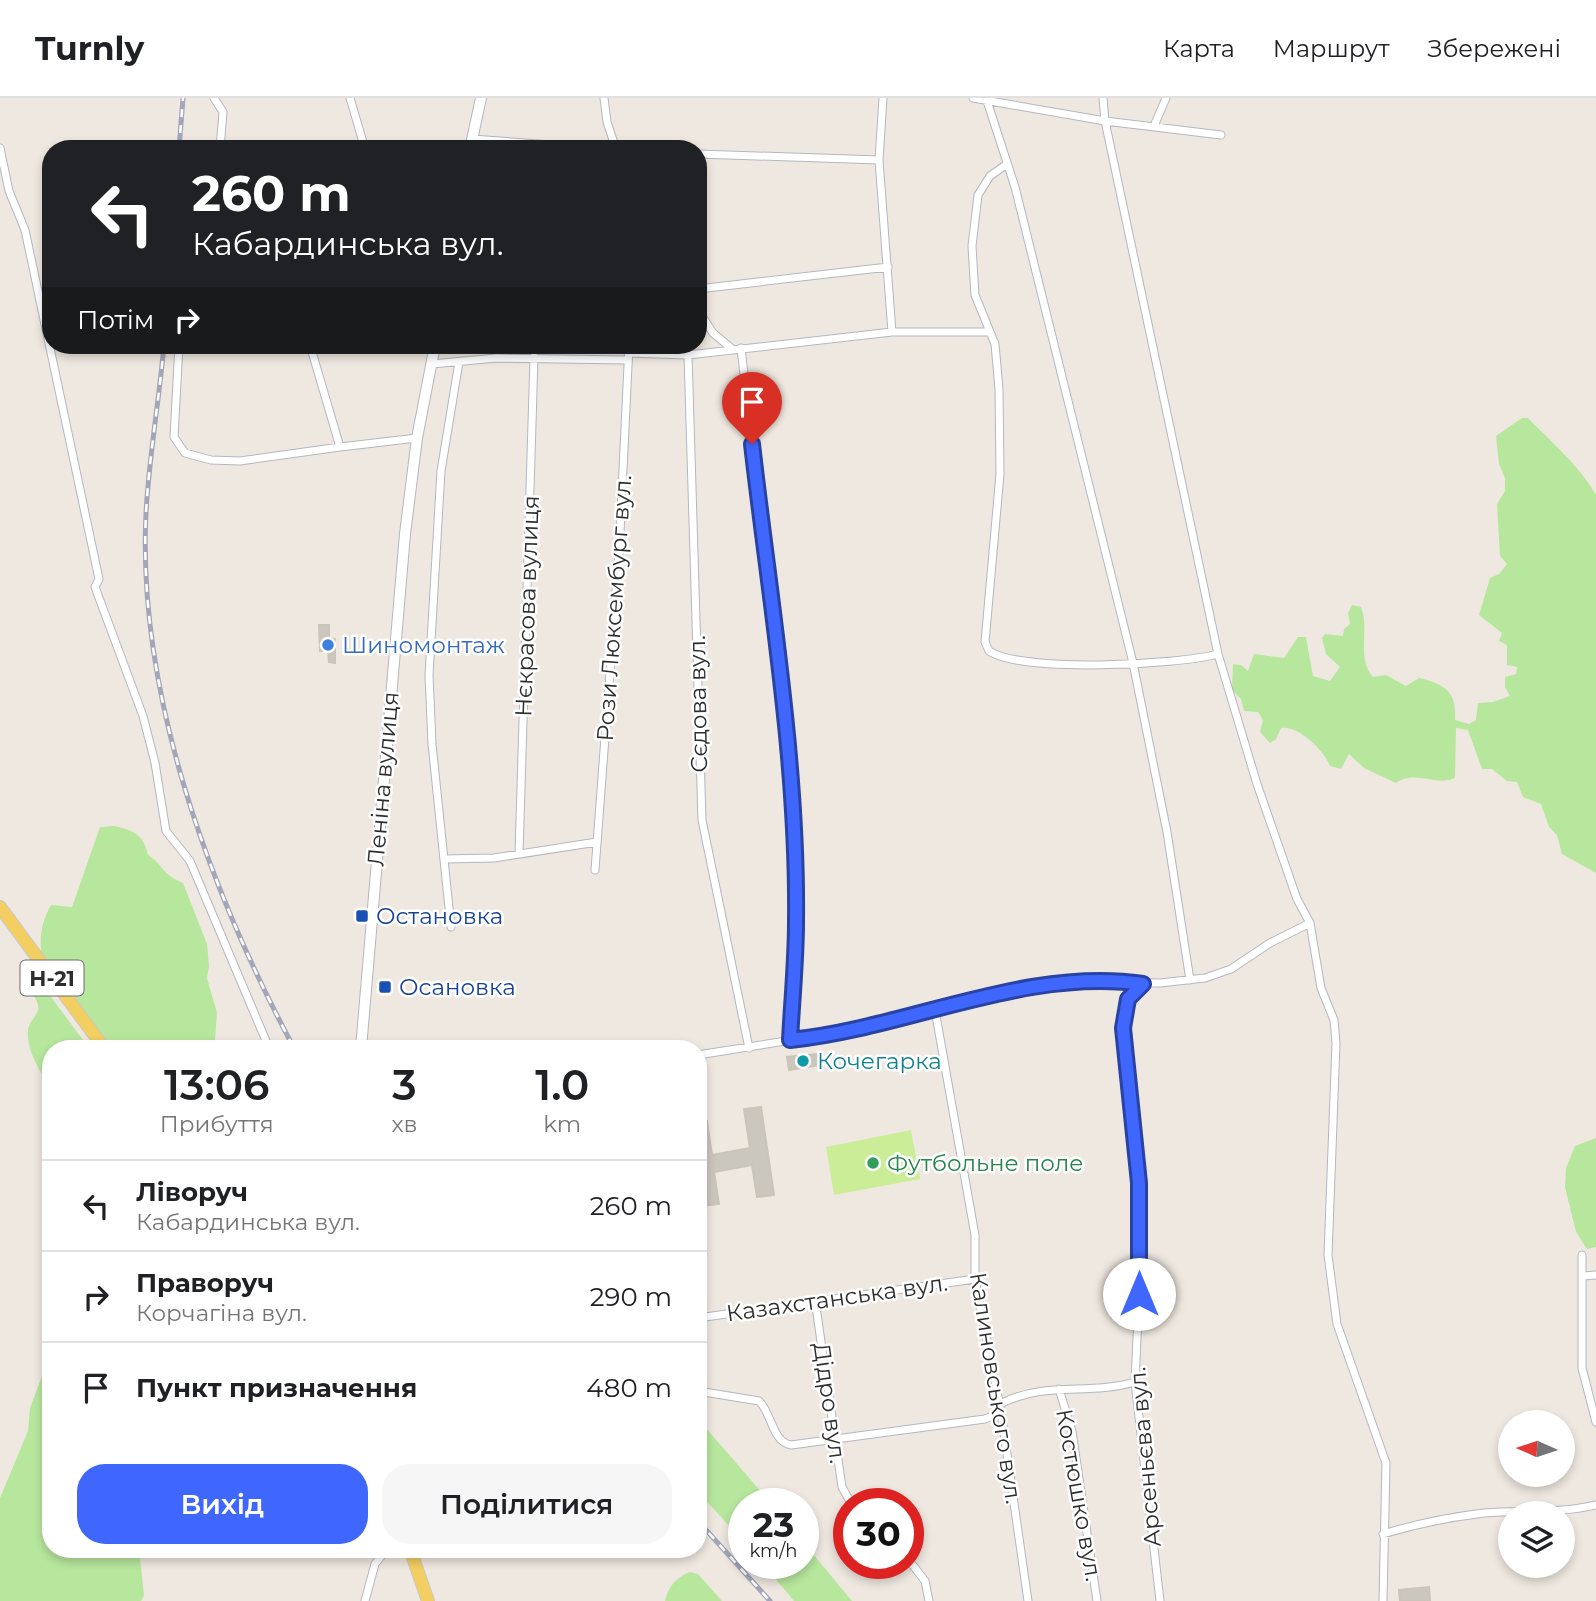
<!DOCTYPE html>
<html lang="uk">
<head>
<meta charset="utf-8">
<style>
  :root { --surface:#fff; --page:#f6f6f6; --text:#202124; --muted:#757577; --line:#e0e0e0; --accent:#3f67fd }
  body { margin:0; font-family:Montserrat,sans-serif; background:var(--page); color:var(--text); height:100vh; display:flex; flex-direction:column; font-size:26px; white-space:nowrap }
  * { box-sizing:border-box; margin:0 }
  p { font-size:23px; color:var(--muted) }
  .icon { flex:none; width:38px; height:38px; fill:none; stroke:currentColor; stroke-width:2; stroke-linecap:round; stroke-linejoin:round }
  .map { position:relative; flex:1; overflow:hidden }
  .sheet { position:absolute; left:42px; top:942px; width:665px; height:518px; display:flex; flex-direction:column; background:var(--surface); border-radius:28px; box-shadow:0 4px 10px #0003 }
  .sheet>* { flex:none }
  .top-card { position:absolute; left:42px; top:42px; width:665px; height:214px; border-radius:28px; box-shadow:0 4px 10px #0003; background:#202124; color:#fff; overflow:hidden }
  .needle { width:46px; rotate:273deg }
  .tools { position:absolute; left:1498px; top:1312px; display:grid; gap:14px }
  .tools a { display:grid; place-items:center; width:77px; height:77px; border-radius:50%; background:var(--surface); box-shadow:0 4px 10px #0003; font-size:35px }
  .speed { position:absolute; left:728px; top:1390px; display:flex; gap:14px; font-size:35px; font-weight:700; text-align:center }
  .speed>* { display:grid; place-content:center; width:91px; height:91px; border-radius:50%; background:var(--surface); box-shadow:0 4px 10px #0003; line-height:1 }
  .speed small { font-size:18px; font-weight:400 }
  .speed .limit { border:10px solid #d22; background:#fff; color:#111 }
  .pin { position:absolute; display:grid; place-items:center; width:60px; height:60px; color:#fff; margin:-72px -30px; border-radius:50% 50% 50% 0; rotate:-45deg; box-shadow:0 0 7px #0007 }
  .pin .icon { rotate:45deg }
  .me { position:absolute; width:77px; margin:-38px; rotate:0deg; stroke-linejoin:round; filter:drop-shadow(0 0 5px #0008) }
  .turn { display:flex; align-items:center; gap:24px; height:147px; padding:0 35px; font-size:32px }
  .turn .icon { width:91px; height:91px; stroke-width:2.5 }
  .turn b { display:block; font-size:49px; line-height:60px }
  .then { display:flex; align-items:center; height:66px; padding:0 35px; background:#0003; gap:14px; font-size:26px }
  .eta { display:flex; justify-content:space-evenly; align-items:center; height:119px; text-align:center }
  .eta b { font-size:42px; font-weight:600; line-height:49px }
  .primary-button { display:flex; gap:14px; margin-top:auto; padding:14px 35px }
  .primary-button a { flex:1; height:80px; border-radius:28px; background:var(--accent); color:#fff; font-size:28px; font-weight:600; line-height:80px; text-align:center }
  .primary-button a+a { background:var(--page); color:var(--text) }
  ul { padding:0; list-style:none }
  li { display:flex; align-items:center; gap:21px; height:91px; padding:0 35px; border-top:2px solid var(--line) }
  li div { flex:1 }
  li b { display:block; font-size:26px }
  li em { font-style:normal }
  header { display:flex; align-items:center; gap:42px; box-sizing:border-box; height:98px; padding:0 35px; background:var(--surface); border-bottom:2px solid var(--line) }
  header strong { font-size:33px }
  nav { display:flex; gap:38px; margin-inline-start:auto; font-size:24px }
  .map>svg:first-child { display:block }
  .green { fill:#b7e69d }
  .pitch { fill:#cbed98 }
  .building { fill:#cbc6be; stroke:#cbc4b9; stroke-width:2 }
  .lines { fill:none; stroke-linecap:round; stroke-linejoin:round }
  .minor-casing { stroke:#b4b7c1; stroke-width:9 }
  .secondary-casing { stroke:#b4b7c1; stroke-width:12 }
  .primary-casing { stroke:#c9c9c9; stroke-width:14 }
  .minor { stroke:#fff; stroke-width:7 }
  .secondary { stroke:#fff; stroke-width:10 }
  .primary { stroke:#f3ce61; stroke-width:12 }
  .rail-casing { stroke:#a2a6b8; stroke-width:5 }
  .rail { stroke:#fff; stroke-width:2.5; stroke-dasharray:8; stroke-linecap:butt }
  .route-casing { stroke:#2943a4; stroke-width:18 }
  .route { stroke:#3f67fd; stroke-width:12 }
  .shop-dot { fill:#3f7fe0; stroke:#fff; stroke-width:2.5 }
  .transit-dot { fill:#1a4fb4; stroke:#fff; stroke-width:2.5 }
  .culture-dot { fill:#0f9aa8; stroke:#fff; stroke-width:2.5 }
  .leisure-dot { fill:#2e9e5b; stroke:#fff; stroke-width:2.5 }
  .labels { text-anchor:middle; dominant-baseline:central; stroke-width:5; stroke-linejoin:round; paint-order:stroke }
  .shield { fill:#fff; stroke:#6d6d6d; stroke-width:2 }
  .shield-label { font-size:21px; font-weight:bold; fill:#2e2e2e }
  .street-label { font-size:23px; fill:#2e2e2e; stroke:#fff }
  .shop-label { font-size:23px; fill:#366cbe; stroke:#fff; text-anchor:start }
  .transit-label { font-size:23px; fill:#164399; stroke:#fff; text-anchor:start }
  .culture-label { font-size:23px; fill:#0d838f; stroke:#fff; text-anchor:start }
  .leisure-label { font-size:23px; fill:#27864d; stroke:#fff; text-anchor:start }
</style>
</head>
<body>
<header>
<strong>Turnly</strong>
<nav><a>Карта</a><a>Маршрут</a><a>Збережені</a></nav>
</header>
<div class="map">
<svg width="1596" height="1503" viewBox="0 0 1596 1503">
  <rect width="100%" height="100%" fill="#efe8e0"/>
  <path class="green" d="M1522,320H1528C1552,345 1579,367 1596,397V775L1562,756L1557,737L1549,729L1541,706L1523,699L1517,684L1507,683L1492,671H1482L1468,632L1456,630L1455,680C1436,689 1415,671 1396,685L1364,670L1349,656L1341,671L1330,668C1324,652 1298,627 1281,630L1276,641L1270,645L1260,634L1263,622L1258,614L1244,613L1241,601L1232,592L1233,566L1241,567L1248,573L1254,556L1284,560L1298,539H1306L1313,578L1330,583L1340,569L1326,556L1322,540L1325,536L1343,538L1344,531L1350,526L1348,515L1352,507L1361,509C1370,532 1356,560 1373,579L1386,577L1406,588L1419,580C1445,586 1457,594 1455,622L1469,626L1476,622L1478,605L1493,604L1510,598L1505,589V579L1516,576L1517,569L1507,567V547L1499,543L1502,535L1479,517L1490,480L1499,476L1507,466L1500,458L1497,406L1505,393V380L1499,366L1496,338Z
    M114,728C134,732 144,737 148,757C162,765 161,776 183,785L207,846L209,868L207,880L217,915L215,942L218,950H109L42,859C39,840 41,825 51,807L72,809L100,729Z
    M28,881L42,887L89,950H51V987C39,975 26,949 28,932C29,924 36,919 38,912C40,903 31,894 26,888Z
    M1596,1040V1149L1587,1151L1576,1134L1565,1089L1566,1070L1575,1048Z
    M51,1254V1451H139L144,1498L141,1503H0V1400L28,1333L30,1310Z
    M698,1321L771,1405H744V1444L698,1394Z
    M803,1444L852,1503H794L762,1465H803Z
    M690,1474L698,1476L722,1503H665C668,1489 676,1479 690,1474Z"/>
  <path class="pitch" d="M911,1032L920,1081L834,1097L826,1049Z"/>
  <path class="building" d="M319,527H329V540L335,541V565L329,564L328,553H320Z
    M817,956L820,967L789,972L787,959Z
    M761,1009L774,1097L757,1099L752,1067L714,1074L719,1106L703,1108L698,1072V1024L707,1023L712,1057L750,1050L744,1011Z
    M1429,1489L1430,1503H1400L1399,1492Z"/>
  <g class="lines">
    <defs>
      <path id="minor" d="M214,0L223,14L220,51
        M350,0L365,51
        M604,0L607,24L616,51
        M883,0L879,62L892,234
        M973,0L1105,23L1221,37
        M1103,0L1105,23L1218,556L1257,686L1297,801L1310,825L1321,890L1334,922L1336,945L1328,1157L1337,1226L1386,1365L1383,1503
        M987,3L1015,89L1133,565L1167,734L1190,882
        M1154,28L1166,0
        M472,41L605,51
        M0,50L9,93L25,132L99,481L95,489L143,618L155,665L166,733L190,763L269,950
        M698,56L879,62
        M1007,66L990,78L978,97L972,148L975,197L995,246L999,291L1000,376L985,544L989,553C1023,575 1177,567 1218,556
        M698,191L888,169
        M698,212L713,235L731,250
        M179,247L174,339L185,355L211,362L240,363L340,349L310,247
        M741,250L786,647L794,743L796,824L790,942
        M628,255L688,257L892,234H990
        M688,257L702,722L749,950
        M432,266L496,260L628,262
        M340,349L417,340
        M519,756L534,259
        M444,761L494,760L597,744
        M595,772L619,454L629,247
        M451,829L432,646L429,577L441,373L459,264
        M1143,886L1128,901L1123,930L1139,1085V1196L1135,1284L1160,1503
        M935,912L975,1137V1181L1001,1314L1028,1503
        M698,957L861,931L1069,883L1160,885L1205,880L1231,871L1270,845L1310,825
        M1582,1157V1270L1596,1324
        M1584,1178L1596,1177
        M815,1202L842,1389L851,1405
        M698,1220L975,1181
        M1059,1291L1072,1333L1097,1503
        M698,1293L759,1303C772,1315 772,1344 791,1347L985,1321L1001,1314
        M1000,1306C1047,1282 1087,1298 1135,1284
        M1383,1436C1416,1426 1450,1419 1484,1415C1522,1412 1558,1416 1596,1407
        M908,1461L925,1483L929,1503
        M365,1503L375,1466L387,1451"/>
      <path id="secondary" d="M470,51L481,0
        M361,950L405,436L417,340L435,247"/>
      <path id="primary" d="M0,809L104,950
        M410,1451L428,1503"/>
    </defs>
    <use href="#minor" class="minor-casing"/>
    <use href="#secondary" class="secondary-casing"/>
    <use href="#primary" class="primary-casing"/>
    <use href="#minor" class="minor"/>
    <use href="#secondary" class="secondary"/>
    <use href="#primary" class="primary"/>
    <defs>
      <path id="rail" d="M179,51L183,0
        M164,247C159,303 149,359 146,415C137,596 210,793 294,950
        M698,1423L770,1503"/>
    </defs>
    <use href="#rail" class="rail-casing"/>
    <use href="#rail" class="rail"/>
  </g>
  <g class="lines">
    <defs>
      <path id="route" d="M752,346C770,504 798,665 796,824C796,863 792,903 790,942C908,930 1024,869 1143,886L1128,901L1123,930L1139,1085V1196"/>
    </defs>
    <use href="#route" class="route-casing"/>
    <use href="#route" class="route"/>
  </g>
  <circle class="shop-dot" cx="328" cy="547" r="7"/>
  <g class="transit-dot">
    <rect x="355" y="811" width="14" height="14" rx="3.5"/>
    <rect x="378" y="882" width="14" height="14" rx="3.5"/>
  </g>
  <circle class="culture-dot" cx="803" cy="963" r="7"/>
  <circle class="leisure-dot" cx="873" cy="1065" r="7"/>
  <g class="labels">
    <rect class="shield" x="20.5" y="862.5" width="63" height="35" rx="5"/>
    <g class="shield-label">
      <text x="52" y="880">Н-21</text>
    </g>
    <g class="street-label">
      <text transform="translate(527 508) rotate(-88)">Нєкрасова вулиця</text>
      <text transform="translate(614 510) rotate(-86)">Рози Люксембург вул.</text>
      <text transform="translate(698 606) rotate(-91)">Сєдова вул.</text>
      <text transform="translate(383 681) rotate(-85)">Леніна вулиця</text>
      <text transform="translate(837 1200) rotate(-8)">Казахстанська вул.</text>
      <text transform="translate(996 1290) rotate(81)">Калиновського вул.</text>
      <text transform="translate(830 1305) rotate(82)">Дідро вул.</text>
      <text transform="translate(1145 1359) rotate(-95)">Арсеньєва вул.</text>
      <text transform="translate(1079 1397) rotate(80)">Костюшко вул.</text>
    </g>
    <g class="shop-label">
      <text x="342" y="547">Шиномонтаж</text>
    </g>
    <g class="transit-label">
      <text x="376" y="818">Остановка</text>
      <text x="399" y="889">Осановка</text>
    </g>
    <g class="culture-label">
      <text x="817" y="963">Кочегарка</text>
    </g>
    <g class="leisure-label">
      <text x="887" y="1065">Футбольне поле</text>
    </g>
  </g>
</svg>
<div class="tools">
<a><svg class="needle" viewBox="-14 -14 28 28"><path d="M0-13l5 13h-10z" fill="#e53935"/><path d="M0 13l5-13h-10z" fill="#757577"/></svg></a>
<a><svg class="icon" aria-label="layers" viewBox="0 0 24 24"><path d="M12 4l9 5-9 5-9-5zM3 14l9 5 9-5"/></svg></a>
</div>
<div class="speed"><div>23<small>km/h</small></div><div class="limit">30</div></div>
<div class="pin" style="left:752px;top:346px;background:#d93025"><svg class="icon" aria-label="arrive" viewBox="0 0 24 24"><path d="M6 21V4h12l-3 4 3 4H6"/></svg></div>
<svg class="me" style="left:1139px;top:1196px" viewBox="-20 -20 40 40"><circle r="19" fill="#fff"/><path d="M0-13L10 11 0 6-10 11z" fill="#3f67fd"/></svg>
<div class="top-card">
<div class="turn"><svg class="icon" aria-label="left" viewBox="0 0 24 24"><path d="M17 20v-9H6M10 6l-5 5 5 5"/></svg><div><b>260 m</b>Кабардинська вул.</div></div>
<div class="then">Потім<svg class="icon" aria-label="right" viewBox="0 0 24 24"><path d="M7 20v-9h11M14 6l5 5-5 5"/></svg></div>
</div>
<section class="sheet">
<div class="eta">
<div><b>13:06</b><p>Прибуття</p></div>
<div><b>3</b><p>хв</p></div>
<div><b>1.0</b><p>km</p></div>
</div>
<ul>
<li><svg class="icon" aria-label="left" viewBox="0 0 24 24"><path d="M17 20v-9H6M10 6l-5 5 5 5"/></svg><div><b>Ліворуч</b><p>Кабардинська вул.</p></div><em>260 m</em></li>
<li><svg class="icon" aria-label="right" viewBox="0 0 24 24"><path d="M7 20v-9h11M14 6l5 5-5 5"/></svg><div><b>Праворуч</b><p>Корчагіна вул.</p></div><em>290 m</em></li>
<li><svg class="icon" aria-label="arrive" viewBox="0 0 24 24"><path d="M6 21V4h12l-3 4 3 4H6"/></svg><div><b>Пункт призначення</b></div><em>480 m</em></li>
</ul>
<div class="primary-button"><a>Вихід</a><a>Поділитися</a></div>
</section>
</div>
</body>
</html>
